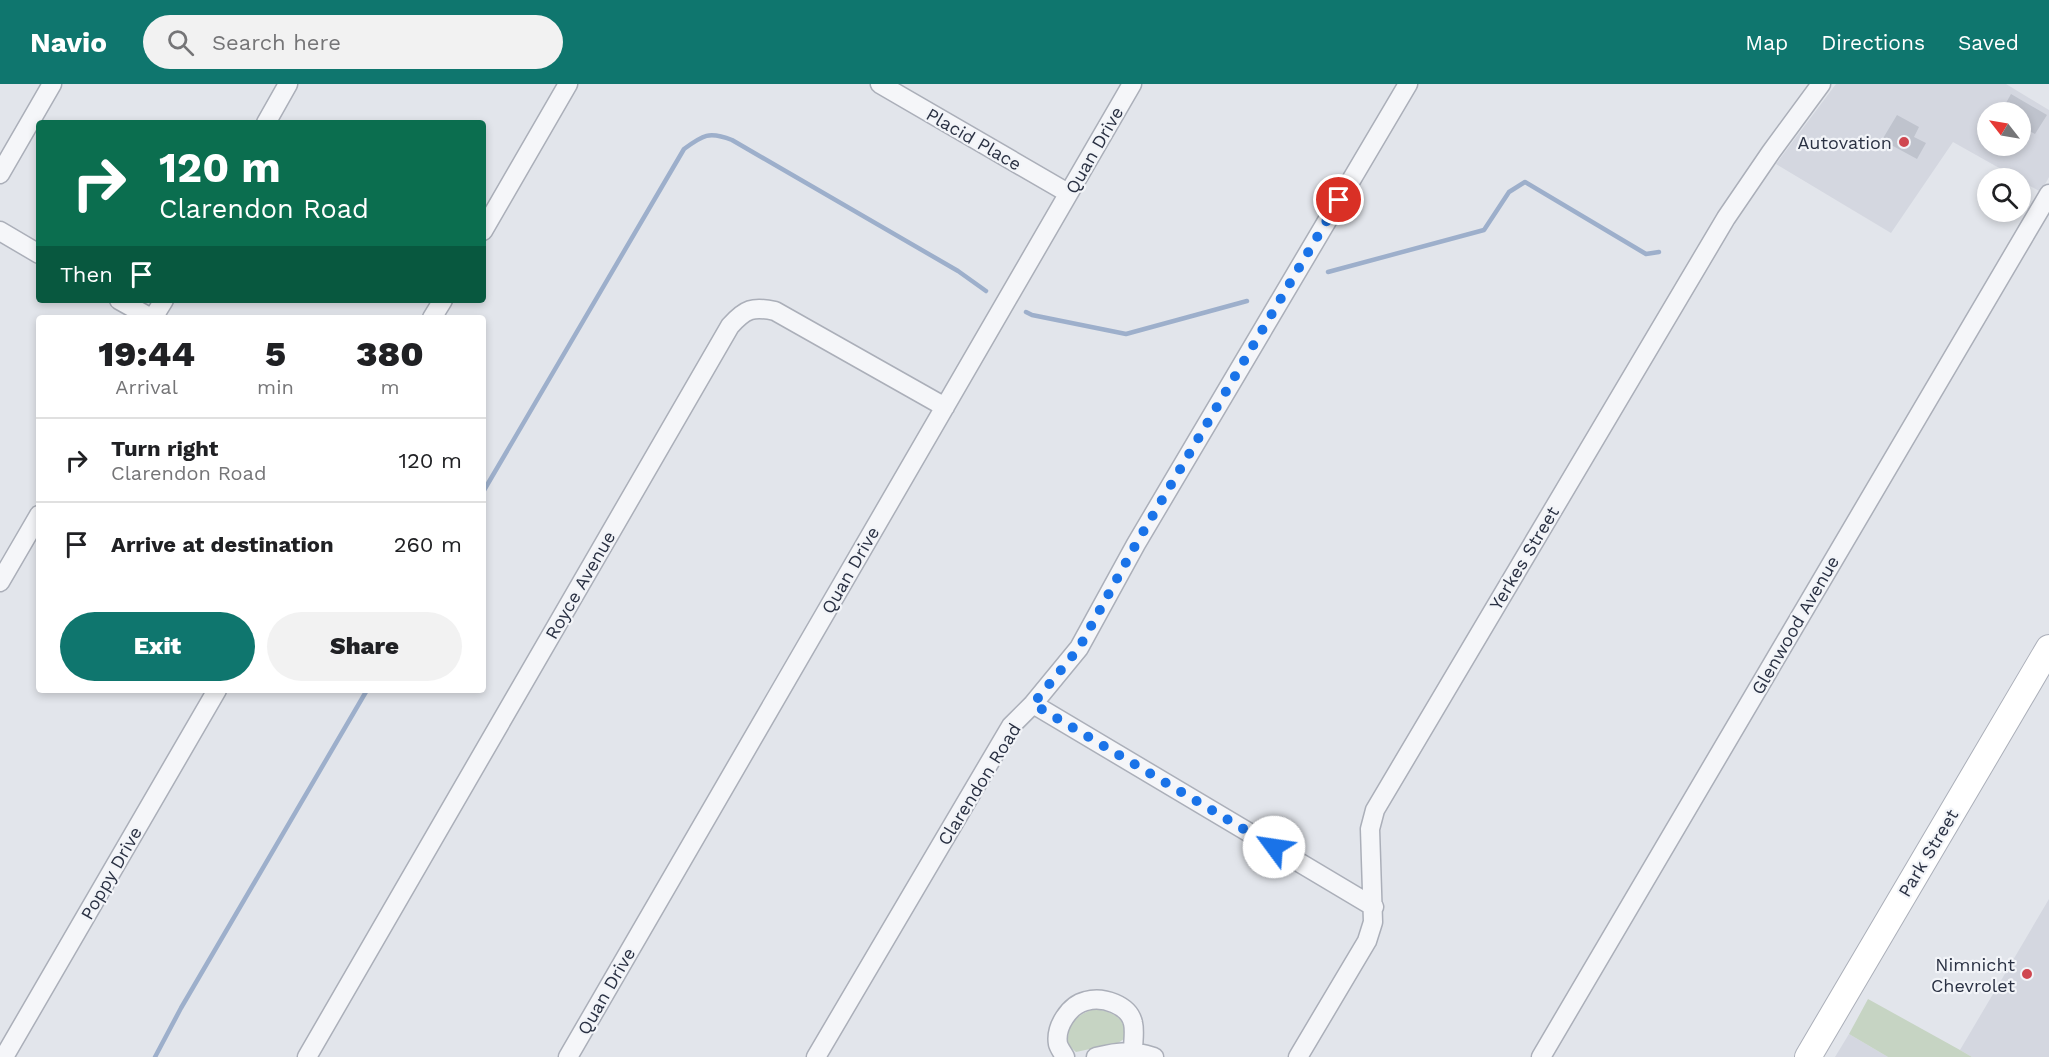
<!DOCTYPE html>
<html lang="en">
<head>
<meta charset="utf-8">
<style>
  :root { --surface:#fff; --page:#f2f2f2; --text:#202124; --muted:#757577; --line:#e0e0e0; --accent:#0f766e }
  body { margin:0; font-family:"Work Sans",sans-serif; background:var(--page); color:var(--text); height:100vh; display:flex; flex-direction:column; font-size:22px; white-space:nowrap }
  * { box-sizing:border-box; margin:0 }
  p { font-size:20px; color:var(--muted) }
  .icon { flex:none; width:33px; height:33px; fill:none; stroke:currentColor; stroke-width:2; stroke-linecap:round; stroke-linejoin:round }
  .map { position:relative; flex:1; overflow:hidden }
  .drawer { position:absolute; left:36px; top:231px; width:450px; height:378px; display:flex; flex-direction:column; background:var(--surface); border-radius:6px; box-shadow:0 3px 9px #0003 }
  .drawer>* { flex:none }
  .hud { position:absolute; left:36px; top:36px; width:450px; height:183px; border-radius:6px; box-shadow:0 3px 9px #0003; background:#0b6e4f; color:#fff; overflow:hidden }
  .needle { width:39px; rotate:301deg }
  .buttons { position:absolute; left:1977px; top:18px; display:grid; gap:12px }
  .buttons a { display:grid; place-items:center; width:54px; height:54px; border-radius:50%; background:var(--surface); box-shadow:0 3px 9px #0003; font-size:30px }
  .pin { position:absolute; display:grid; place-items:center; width:51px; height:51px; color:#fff; margin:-26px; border:3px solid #fff; border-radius:50%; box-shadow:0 2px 6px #0007 }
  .me { position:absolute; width:66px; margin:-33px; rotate:301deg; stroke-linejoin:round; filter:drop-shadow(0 0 4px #0008) }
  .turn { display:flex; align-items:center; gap:21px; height:126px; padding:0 24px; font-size:27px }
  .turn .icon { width:78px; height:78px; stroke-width:2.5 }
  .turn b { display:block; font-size:42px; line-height:51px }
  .then { display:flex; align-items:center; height:57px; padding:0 24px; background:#0003; gap:12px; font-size:22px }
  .eta { display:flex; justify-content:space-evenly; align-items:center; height:102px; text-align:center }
  .eta b { font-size:36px; font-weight:800; line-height:42px }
  .cta { display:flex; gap:12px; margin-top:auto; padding:12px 24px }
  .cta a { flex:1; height:69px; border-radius:36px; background:var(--accent); color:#fff; font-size:24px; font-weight:800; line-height:69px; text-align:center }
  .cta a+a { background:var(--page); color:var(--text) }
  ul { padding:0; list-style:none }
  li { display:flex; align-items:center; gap:18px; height:84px; padding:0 24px; border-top:2px solid var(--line) }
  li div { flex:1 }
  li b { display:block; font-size:22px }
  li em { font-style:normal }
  header { display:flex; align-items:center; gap:36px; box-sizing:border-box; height:84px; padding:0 30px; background:var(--accent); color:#fff }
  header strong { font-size:28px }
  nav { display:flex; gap:33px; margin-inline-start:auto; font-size:21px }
  .search { width:420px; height:54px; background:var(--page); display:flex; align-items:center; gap:15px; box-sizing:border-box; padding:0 21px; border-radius:33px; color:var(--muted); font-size:22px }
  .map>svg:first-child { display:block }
  .built { fill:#d4d7e0; fill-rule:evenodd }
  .green { fill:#c6d4c3 }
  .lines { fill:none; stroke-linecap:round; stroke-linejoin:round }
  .stream { stroke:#9dafcb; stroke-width:4.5 }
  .building { fill:#bfc3cd }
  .street-casing { stroke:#abafb9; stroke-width:21 }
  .secondary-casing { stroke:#abafb9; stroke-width:28 }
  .street { stroke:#f5f6f9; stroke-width:18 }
  .secondary { stroke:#fff; stroke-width:26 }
  .route { stroke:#1a73e8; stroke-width:10; stroke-dasharray:0 18 }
  .poi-dot { fill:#cf4750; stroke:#f2f4f8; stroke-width:2 }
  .labels { text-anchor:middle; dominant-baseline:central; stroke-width:4.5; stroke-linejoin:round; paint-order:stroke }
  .street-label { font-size:18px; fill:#2a3143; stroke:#f2f4f8 }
  .poi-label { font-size:18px; fill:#2a3143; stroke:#f2f4f8; text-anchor:end }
</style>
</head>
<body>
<header>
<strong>Navio</strong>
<div class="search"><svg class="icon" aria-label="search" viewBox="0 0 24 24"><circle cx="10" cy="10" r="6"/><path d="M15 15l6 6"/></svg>Search here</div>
<nav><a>Map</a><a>Directions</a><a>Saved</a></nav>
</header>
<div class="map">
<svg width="2049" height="973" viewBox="0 0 2049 973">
  <rect width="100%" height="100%" fill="#e2e5eb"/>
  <path class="built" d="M1836,0H2006L2049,26V93L2041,108L2021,97L2020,94H2017L1953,58L1891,149L1776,80ZM1988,28H2020V62H1988Z
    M2049,815V973H1972L1960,966Z
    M1849,950L1888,973H1835Z"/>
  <path class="green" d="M1868,915L1960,966L1972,973H1888L1849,950Z
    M1093,925C1111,927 1128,933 1124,955L1118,959L1076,968L1068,961C1067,940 1074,933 1093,925Z"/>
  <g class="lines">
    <path class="stream" d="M1328,188L1484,146L1509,108L1525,98L1646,170L1659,168
      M1026,228L1032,231L1126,250L1247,217
      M483,408L684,65C703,51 709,47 732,56L958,187L986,207
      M155,973L181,924L367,606"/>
  </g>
  <path class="building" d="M2011,10L2047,31L2035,50L2020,42V28H2001Z
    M1897,31L1919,43L1914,53L1926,59L1917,75L1882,56Z"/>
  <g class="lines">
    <defs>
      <path id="street" d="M880,0L1068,109
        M266,39L288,0
        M0,90L52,0
        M0,147L39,170
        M483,147L568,0
        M119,216L151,234
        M153,234L164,216
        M432,234L443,216
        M0,498L39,431
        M1033,620L1374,823
        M4,973L217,606
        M307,973L730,242C745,225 753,222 775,227L945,323
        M568,973L1132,0
        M816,973L1011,642L1033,620L1079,564L1136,460L1408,0
        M1065,973C1063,969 1059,964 1058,960C1055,943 1069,921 1086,917C1103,912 1129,921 1133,939C1135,947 1133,958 1133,967
        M1096,973C1120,967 1131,966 1154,973
        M1298,973L1367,857L1373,838L1370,745L1375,726L1726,134L1771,68L1821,0
        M1541,973L2049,110"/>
      <path id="secondary" d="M1808,973L2049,564"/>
    </defs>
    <use href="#street" class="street-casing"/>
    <use href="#secondary" class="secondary-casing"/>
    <use href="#street" class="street"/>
    <use href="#secondary" class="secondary"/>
  </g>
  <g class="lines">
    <path class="route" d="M1274,763L1033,620L1079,564L1136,460L1339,116"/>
  </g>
  <g class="poi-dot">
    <circle cx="1904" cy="58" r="6"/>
    <circle cx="2027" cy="890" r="6"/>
  </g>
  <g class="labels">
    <g class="street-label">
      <text transform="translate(974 55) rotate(30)">Placid Place</text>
      <text transform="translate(1094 66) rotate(-60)">Quan Drive</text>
      <text transform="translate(1524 474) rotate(-59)">Yerkes Street</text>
      <text transform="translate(850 486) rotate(-60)">Quan Drive</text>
      <text transform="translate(580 501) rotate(-60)">Royce Avenue</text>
      <text transform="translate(1795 541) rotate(-60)">Glenwood Avenue</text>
      <text transform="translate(979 700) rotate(-58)">Clarendon Road</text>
      <text transform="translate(1928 769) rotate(-59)">Park Street</text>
      <text transform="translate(111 789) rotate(-60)">Poppy Drive</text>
      <text transform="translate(606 907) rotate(-60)">Quan Drive</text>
    </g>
    <g class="poi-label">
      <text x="1892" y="58">Autovation</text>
      <text x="2015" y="880">Nimnicht<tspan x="2015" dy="21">Chevrolet</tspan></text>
    </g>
  </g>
</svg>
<div class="buttons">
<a><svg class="needle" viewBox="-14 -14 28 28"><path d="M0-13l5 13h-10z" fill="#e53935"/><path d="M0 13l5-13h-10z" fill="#757577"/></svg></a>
<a><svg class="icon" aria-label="search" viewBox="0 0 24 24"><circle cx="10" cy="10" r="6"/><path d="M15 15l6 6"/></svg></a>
</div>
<div class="pin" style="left:1339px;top:116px;background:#d93025"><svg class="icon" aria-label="arrive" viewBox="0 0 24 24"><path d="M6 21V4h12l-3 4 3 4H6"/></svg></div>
<svg class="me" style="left:1274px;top:763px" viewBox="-20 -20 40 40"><circle r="19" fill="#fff"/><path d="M0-13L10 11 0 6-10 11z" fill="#1a73e8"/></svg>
<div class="hud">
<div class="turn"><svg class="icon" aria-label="right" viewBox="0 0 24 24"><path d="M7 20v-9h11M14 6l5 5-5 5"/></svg><div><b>120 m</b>Clarendon Road</div></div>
<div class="then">Then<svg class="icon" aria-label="arrive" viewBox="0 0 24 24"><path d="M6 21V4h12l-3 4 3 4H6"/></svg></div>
</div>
<section class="drawer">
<div class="eta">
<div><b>19:44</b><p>Arrival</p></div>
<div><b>5</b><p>min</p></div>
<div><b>380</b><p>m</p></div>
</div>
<ul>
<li><svg class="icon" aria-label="right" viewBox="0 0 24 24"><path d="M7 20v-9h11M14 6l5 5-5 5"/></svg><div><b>Turn right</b><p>Clarendon Road</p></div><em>120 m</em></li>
<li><svg class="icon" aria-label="arrive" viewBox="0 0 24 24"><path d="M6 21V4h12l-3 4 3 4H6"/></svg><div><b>Arrive at destination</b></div><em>260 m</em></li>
</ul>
<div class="cta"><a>Exit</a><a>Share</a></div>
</section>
</div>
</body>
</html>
